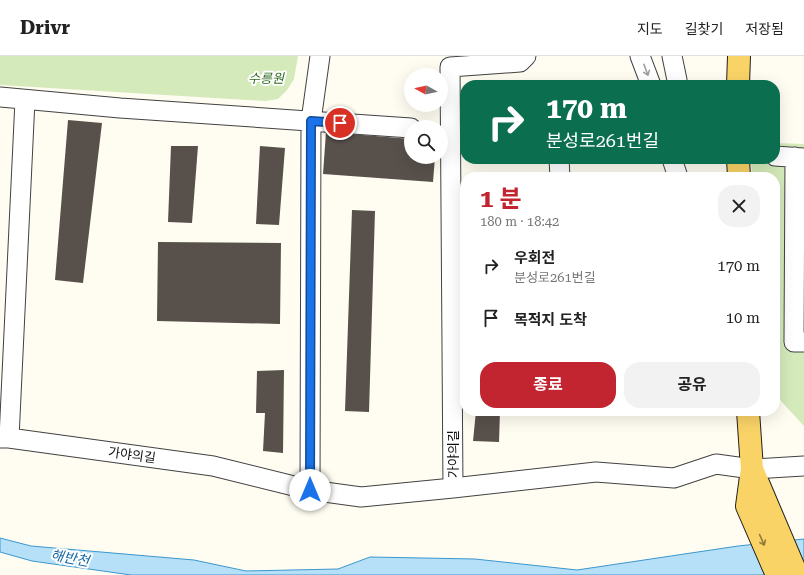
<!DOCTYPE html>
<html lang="ko">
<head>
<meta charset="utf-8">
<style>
  :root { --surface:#fff; --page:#f2f2f2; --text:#222; --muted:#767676; --line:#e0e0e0; --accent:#c2252f }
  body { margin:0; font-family:"Roboto Serif","Noto Sans KR",serif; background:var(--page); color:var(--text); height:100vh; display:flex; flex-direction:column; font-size:15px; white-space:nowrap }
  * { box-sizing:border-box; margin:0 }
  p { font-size:13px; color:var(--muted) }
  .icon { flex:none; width:22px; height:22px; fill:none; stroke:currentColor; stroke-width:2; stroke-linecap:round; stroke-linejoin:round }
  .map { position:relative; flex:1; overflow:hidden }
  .side { position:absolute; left:460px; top:116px; width:320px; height:244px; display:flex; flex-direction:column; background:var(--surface); border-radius:16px; box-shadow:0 4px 16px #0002 }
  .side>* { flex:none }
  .hud { position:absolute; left:460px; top:24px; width:320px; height:84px; border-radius:16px; box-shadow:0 4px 16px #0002; background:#0b6e4f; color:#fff; overflow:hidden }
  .needle { width:26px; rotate:278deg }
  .tools { position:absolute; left:404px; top:12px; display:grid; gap:8px }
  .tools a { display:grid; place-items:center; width:44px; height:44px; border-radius:50%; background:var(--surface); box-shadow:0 4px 16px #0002; font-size:20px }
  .pin { position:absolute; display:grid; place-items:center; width:34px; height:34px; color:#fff; margin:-17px; border:2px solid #fff; border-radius:50%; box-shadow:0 1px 4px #0007 }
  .me { position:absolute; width:44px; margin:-22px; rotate:0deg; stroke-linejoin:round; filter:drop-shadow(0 0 3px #0008) }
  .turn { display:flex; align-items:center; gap:14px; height:84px; padding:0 20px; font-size:18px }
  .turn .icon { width:52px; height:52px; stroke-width:2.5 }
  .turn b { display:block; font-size:28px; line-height:34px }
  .round { display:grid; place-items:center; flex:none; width:42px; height:42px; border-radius:16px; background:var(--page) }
  .headline { display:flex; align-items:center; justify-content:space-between; height:68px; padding:0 20px }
  h1 { font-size:24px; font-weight:700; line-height:30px; color:var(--accent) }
  .cta { display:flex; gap:8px; margin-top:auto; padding:8px 20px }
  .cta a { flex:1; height:46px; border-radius:16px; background:var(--accent); color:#fff; font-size:16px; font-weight:700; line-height:46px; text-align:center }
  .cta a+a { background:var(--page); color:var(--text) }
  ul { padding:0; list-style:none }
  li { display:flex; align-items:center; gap:12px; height:52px; padding:0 20px }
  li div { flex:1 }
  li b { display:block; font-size:15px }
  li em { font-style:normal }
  header { display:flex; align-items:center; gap:24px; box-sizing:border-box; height:56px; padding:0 20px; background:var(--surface); border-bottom:1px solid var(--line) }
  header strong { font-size:19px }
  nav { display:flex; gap:22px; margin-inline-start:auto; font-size:14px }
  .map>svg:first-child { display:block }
  .green { fill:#d4eaba }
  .water { fill:#b5e0f7; stroke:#3b97cf }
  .building { fill:#58504b }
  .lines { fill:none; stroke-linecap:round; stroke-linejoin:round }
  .minor-casing { stroke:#424242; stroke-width:21 }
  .major-casing { stroke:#202020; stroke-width:24 }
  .minor { stroke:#fff; stroke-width:19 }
  .major { stroke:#fad367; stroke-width:22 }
  .oneway { stroke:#9f9f9f }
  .oneway2 { stroke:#907b3f }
  .route-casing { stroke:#114b97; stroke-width:10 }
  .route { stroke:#1a73e8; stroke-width:7 }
  .labels { text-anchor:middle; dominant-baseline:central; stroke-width:4; stroke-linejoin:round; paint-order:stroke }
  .park-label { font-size:13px; font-style:italic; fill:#2f691e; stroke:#fff }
  .street-label { font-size:13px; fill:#0f0f0f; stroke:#fff }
  .water-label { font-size:14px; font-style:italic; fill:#1668a4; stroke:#fff }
</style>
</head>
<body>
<header>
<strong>Drivr</strong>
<nav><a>지도</a><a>길찾기</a><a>저장됨</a></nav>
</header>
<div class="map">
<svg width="804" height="519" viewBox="0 0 804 519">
  <rect width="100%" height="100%" fill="#fffcf1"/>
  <path class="green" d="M0,0H298L294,23L287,34L278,43L266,45L0,29Z
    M775,87L804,88V370L781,345L775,332V121H752L751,103H775Z"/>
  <path class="water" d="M0,482L31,490L194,504L246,515L338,513L370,501L475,503L577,514L738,490L804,483V519H131L32,505L0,496Z"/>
  <path class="building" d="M68,64L102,67L83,227L55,224Z
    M326,76L411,83V101H435L433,126L323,118Z
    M171,90H198L192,167L168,166Z
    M260,90L285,92L279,169L256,168Z
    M352,154L375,155L369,356L345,355Z
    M158,186L281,187L280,268L157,265Z
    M284,314L283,397L263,395L265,357H256L257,315Z
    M476,355H500L499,386L473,385Z"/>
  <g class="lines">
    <defs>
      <path id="minor" d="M640,0L651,29
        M672,0L677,24L676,29
        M0,41L120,52L411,72
        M775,100L804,102
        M795,101L794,286H804
        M559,103L560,121
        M672,103L678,121
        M0,382H9L213,410L310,434L361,441L453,432L596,416L674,422L716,408L752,413L804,410
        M9,382L25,44
        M453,432L450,11L520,6L526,0
        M310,434L311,65L320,0"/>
      <path id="major" d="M738,29L739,0
        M738,103L739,121
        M748,355L752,413L747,450L777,519
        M752,413L797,519"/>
    </defs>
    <use href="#minor" class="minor-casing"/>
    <use href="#major" class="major-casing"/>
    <use href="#minor" class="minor"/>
    <use href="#major" class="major"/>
  </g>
  <defs><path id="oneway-shaft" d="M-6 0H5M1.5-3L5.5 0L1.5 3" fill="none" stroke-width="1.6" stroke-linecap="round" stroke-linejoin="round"/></defs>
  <use class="oneway" href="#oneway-shaft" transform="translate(646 14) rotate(70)"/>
  <use class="oneway2" href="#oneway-shaft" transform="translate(762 484) rotate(66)"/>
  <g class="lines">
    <defs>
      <path id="route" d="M310,434L311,65L340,67"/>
    </defs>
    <use href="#route" class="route-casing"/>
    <use href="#route" class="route"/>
  </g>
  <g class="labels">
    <g class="park-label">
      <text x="266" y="22">수릉원</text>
    </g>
    <g class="street-label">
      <text transform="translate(453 398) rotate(-90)">가야의길</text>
      <text transform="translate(132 399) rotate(8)">가야의길</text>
    </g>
    <g class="water-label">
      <text transform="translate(70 502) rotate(10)">해반천</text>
    </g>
  </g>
</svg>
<div class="tools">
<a><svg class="needle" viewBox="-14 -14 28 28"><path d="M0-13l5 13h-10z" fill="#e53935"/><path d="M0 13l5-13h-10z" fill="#767676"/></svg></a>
<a><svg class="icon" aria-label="search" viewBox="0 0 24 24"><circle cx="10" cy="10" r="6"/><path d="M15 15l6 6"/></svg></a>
</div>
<div class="pin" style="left:340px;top:67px;background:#d93025"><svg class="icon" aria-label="arrive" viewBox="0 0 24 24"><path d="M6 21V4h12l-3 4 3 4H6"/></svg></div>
<svg class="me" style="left:310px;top:434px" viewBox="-20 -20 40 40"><circle r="19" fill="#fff"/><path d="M0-13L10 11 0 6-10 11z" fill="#1a73e8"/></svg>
<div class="hud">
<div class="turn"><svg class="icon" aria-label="right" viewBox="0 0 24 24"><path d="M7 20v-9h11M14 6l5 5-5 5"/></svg><div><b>170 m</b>분성로261번길</div></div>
</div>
<section class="side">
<div class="headline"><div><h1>1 분</h1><p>180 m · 18:42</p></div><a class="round"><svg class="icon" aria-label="close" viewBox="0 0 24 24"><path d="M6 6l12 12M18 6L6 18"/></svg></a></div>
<ul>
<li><svg class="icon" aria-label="right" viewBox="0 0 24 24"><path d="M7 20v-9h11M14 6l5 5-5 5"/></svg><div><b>우회전</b><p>분성로261번길</p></div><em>170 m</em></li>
<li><svg class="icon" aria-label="arrive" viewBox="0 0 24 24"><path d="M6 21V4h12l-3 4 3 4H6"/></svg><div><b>목적지 도착</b></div><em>10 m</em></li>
</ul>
<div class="cta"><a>종료</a><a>공유</a></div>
</section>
</div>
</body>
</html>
